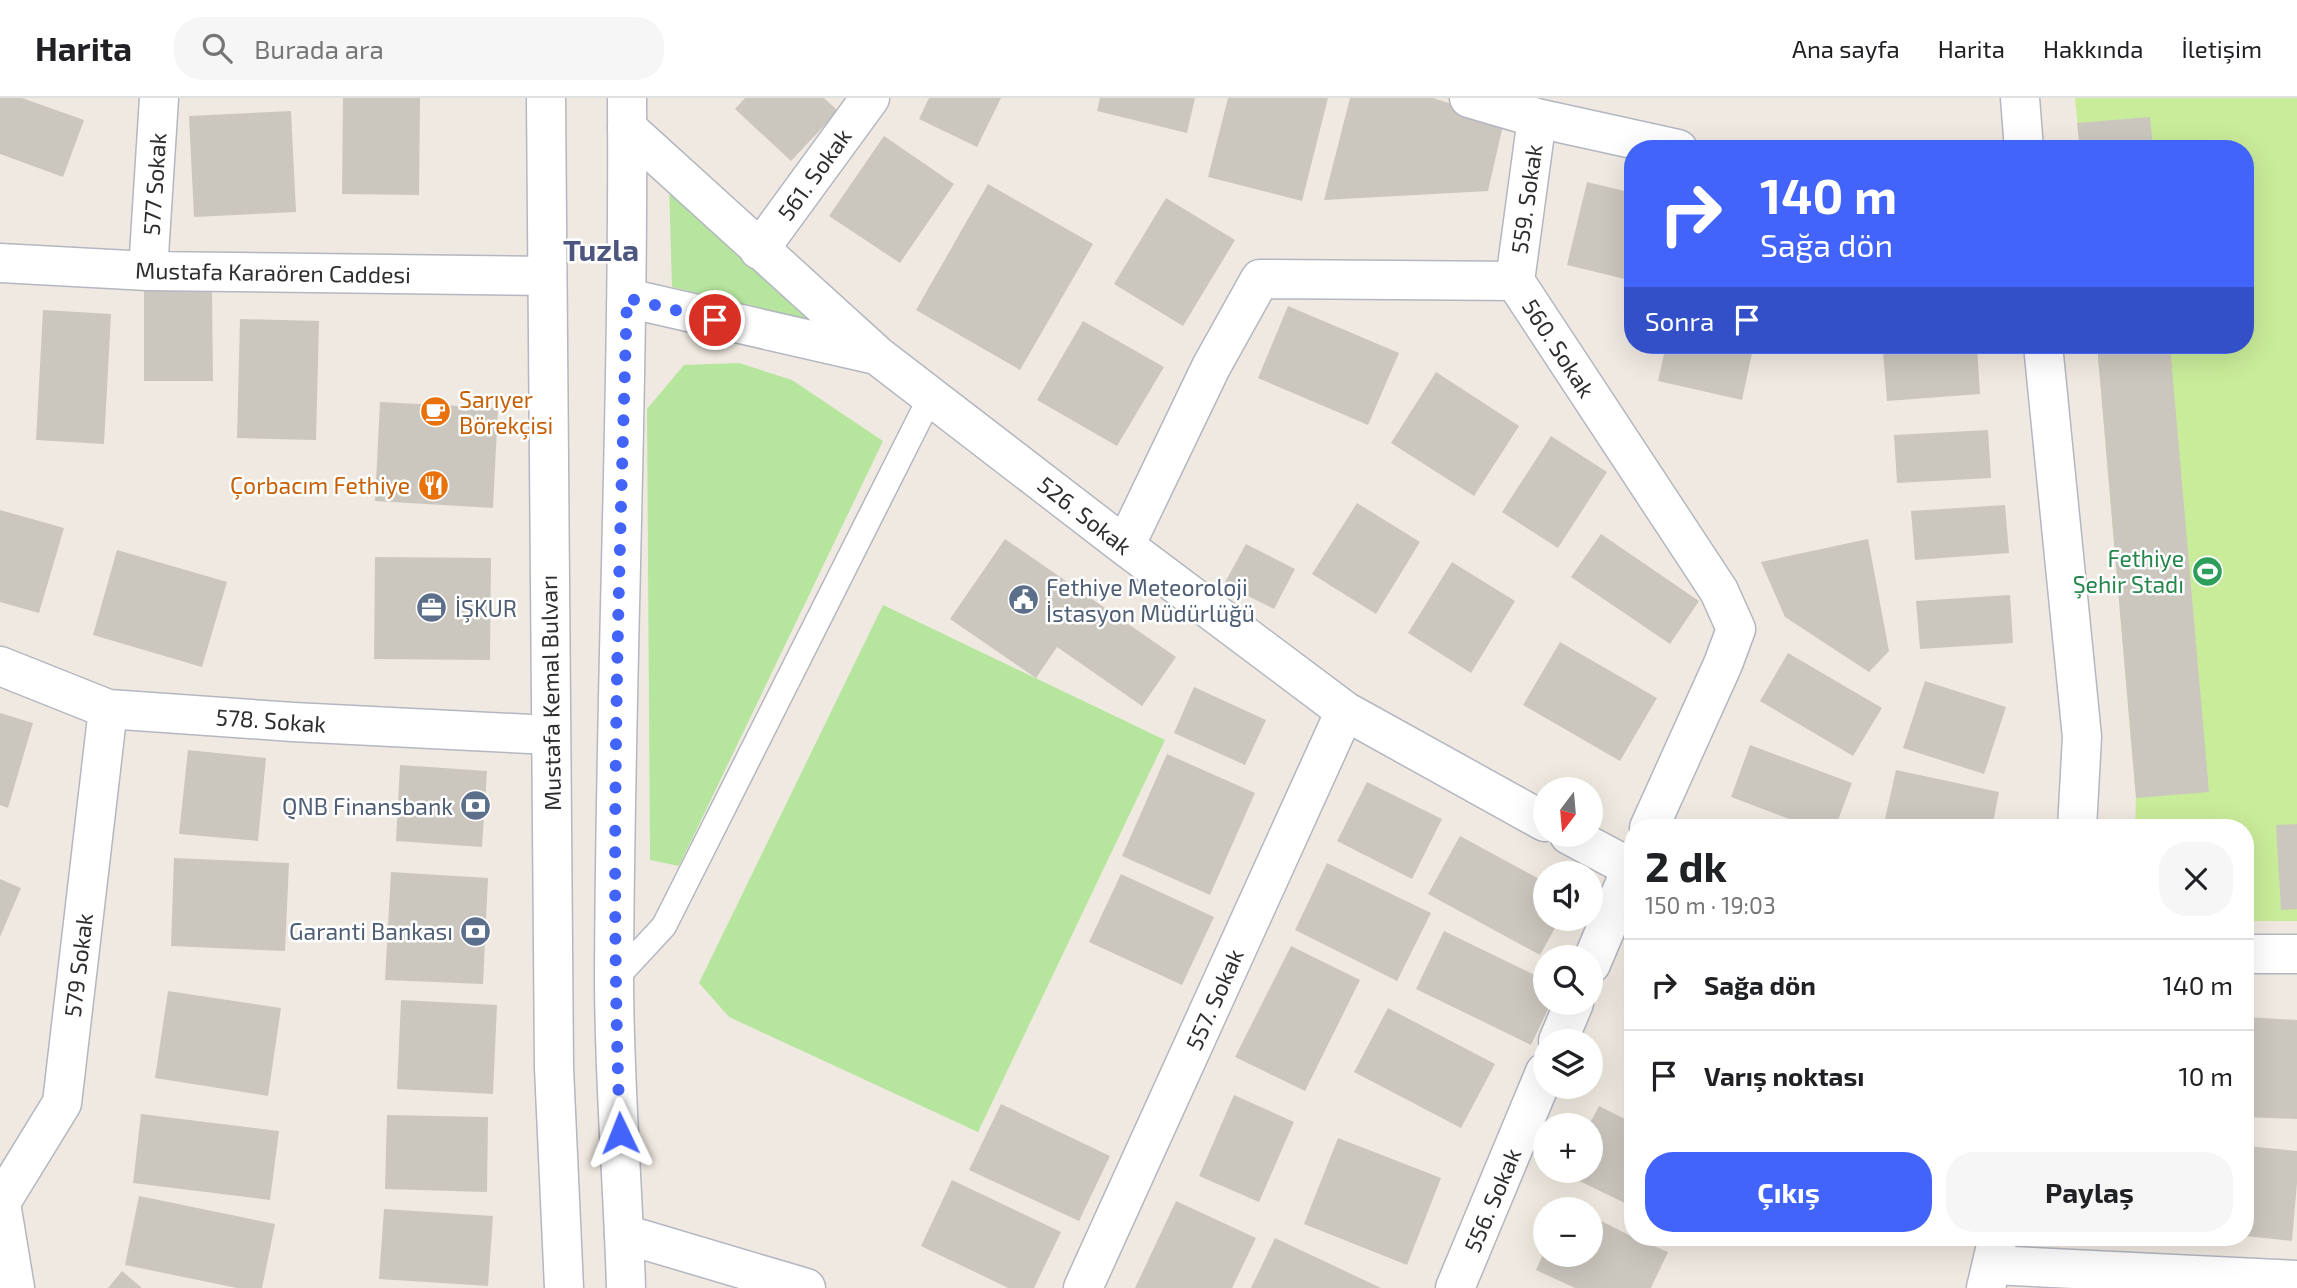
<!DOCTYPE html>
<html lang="tr">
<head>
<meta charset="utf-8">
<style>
  :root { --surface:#fff; --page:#f6f6f6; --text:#202124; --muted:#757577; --line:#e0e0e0; --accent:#4264fb }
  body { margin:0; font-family:"Exo 2",sans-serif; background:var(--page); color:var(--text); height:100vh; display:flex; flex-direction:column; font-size:26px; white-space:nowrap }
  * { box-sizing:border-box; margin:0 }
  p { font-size:23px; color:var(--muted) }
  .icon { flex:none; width:38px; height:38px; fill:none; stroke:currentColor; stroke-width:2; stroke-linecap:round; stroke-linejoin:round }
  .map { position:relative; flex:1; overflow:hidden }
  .panel { position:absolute; left:1624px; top:721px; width:630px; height:427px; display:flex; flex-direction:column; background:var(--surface); border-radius:28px; box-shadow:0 7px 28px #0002 }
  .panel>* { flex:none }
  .hud { position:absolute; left:1624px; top:42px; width:630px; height:214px; border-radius:28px; box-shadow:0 7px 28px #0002; background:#4264fb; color:#fff; overflow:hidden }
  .needle { width:46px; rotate:196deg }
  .tools { position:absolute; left:1533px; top:679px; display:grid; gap:14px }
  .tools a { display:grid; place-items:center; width:70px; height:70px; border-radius:50%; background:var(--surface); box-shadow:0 7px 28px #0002; font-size:35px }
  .pin { position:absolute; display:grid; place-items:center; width:60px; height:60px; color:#fff; margin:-30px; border:4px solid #fff; border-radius:50%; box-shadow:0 2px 7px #0007 }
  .me { position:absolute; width:77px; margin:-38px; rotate:358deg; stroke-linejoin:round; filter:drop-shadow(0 0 5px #0008) }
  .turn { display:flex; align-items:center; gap:24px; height:147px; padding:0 21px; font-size:32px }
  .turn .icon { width:91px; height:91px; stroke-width:2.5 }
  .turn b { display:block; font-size:49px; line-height:60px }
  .then { display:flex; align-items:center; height:66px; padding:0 21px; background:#0003; gap:14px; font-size:26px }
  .round { display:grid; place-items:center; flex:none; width:74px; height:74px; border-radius:28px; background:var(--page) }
  .head { display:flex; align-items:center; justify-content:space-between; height:119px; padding:0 21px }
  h1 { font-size:42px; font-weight:700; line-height:52px }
  .action { display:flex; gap:14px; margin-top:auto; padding:14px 21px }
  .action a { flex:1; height:80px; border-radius:28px; background:var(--accent); color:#fff; font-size:28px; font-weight:700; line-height:80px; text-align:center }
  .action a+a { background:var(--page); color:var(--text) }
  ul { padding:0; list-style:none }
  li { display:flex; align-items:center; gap:21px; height:91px; padding:0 21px; border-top:2px solid var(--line) }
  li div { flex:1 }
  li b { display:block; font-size:26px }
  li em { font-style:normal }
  header { display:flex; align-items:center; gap:42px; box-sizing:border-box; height:98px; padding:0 35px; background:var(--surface); border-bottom:2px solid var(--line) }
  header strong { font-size:33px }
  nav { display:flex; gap:38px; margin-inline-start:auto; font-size:24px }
  .search { width:490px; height:63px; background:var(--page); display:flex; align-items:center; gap:18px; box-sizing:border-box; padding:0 24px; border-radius:28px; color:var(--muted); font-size:26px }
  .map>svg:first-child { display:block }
  .green { fill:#b6e59e }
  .pitch { fill:#c9ec9a }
  .building { fill:#cbc7bf }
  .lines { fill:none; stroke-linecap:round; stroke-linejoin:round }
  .service-casing { stroke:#b4b7c1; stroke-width:27 }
  .minor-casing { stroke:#b4b7c1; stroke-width:41 }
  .tertiary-casing { stroke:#b4b7c1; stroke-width:41 }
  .secondary-casing { stroke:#b4b7c1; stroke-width:41 }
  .service { stroke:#fff; stroke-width:24 }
  .minor { stroke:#fff; stroke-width:38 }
  .tertiary { stroke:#fff; stroke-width:38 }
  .secondary { stroke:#fff; stroke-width:38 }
  .route { stroke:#4264fb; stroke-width:12; stroke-dasharray:0 21.6 }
  .labels { text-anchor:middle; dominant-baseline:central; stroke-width:5; stroke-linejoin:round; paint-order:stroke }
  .street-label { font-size:23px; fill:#2e2e2e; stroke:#fff }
  .food-label { font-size:23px; fill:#c56008; stroke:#fff; text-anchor:start }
  .leisure-label { font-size:23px; fill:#27864d; stroke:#fff; text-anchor:end }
  .service-label { font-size:23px; fill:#4e5e75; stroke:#fff; text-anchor:start }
  .district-label { font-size:30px; font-weight:bold; fill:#4d5680; stroke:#fff }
</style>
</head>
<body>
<header>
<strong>Harita</strong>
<div class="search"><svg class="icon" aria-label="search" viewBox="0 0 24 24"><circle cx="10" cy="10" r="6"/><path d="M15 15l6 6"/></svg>Burada ara</div>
<nav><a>Ana sayfa</a><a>Harita</a><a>Hakkında</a><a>İletişim</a></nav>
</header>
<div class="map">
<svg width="2297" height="1190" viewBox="0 0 2297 1190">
  <rect width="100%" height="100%" fill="#efe9e1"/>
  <path class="green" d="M669,86L818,224L672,189Z
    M739,265L792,282L883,343L679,768L650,762L647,311L684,267Z
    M883,507L1165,642L978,1034L729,919L699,885Z"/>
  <path class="pitch" d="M2075,0H2297V823H2245V730H2135L2136,700L2097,247H2245V51H2080Z"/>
  <path class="building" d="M0,0H22L84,22L63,79L0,56Z
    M343,0H420L419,97L342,96Z
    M745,0H824L838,13L791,63L735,11Z
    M929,0H1001L977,49L919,21Z
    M1100,0H1195L1187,35L1097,13Z
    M1228,0H1328L1302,103L1208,79Z
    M1350,0H1433L1504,23L1488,93L1324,102Z
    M291,13L296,114L194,119L189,18Z
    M2150,19L2153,51H2080L2077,25Z
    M884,38L954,86L900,165L829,118Z
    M1587,84L1633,95V183L1567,167Z
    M988,86L1093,146L1020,272L916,212Z
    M1166,100L1235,142L1183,228L1114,186Z
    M144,193H212L213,283H144Z
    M1288,208L1399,255L1368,327L1258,280Z
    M43,212L111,216L104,346L36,342Z
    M240,221L319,223L316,342L237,340Z
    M1083,223L1164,269L1117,348L1037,302Z
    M1666,247H1738L1753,250L1742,302L1658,283Z
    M2097,247H2170L2209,694L2136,700Z
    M1977,248L1980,296L1887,303L1883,254Z
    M1436,274L1519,328L1474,398L1391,345Z
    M380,304L498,310L493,410L375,403Z
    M1988,332L1991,380L1897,385L1894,337Z
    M1551,338L1607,374L1558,450L1502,414Z
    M1357,405L1420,444L1376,516L1312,476Z
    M2005,407L2009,455L1915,462L1911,413Z
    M0,412L64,430L39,515L0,504Z
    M1601,436L1699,503L1670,546L1571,479Z
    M1005,441L1176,559L1142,608L1057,549L1036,580L950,521Z
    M1868,441L1889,553L1869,574L1785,519L1761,464Z
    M1246,446L1295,471L1274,511L1224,486Z
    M117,452L227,484L202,569L93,537Z
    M375,459L491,460L490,562L374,561Z
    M1452,464L1515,503L1471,575L1408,535Z
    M2010,497L2013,545L1920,551L1916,503Z
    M1560,544L1657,600L1620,663L1523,607Z
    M1788,555L1882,610L1853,658L1760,603Z
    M1925,583L2006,609L1984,676L1903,650Z
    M1194,589L1266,622L1245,667L1174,635Z
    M0,615L33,625L8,710L0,707Z
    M1750,647L1852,685L1835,730H1813L1731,699Z
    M188,652L266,660L258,743L179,736Z
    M1167,656L1255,695L1210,797L1122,758Z
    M400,667L487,673L482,749L396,743Z
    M1896,672L1999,694L1992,730H1883Z
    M1367,684L1442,721L1412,781L1337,743Z
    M2297,726V811L2281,812L2276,727Z
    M1460,738L1545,784V821H1560L1540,857L1428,796Z
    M174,760L289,765L285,853L171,848Z
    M1327,765L1431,815L1397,883L1295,832Z
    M391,774L488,780L483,886L385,882Z
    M1121,776L1214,819L1182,887L1089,844Z
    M0,781L21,790L0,839Z
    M1444,833L1545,882V905H1551L1531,947L1416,891Z
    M1291,848L1360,882L1305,993L1235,959Z
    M168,893L281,910L268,998L155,980Z
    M401,902L497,907L493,996L397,991Z
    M1388,910L1495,966L1461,1030L1354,974Z
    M2245,919L2297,922V1021L2245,1019Z
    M1234,997L1294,1024L1259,1104L1199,1078Z
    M1001,1006L1110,1058L1079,1123L969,1072Z
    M1599,1008L1633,1025V1109L1565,1076L1566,1073H1591L1589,1027Z
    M141,1016L279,1033L270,1102L133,1085Z
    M387,1017L488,1019L487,1094L385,1091Z
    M1338,1040L1441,1080L1407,1167L1304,1126Z
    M2246,1048L2297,1053V1085L2292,1143L2245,1138Z
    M952,1082L1061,1134L1034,1190H1008L921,1148Z
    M139,1098L275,1126L262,1190H237L125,1167Z
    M1176,1103L1256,1140L1232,1190H1135Z
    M384,1111L493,1118L488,1188L379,1181Z
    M1591,1118L1633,1139L1668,1154L1651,1190H1575L1536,1172L1545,1152V1157H1591Z
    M1275,1140L1381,1190H1251Z
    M122,1173L142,1190H108Z"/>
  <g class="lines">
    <defs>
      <path id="service" d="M614,882L664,828L931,298"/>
      <path id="minor" d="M1469,0L1537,20L1678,51
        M627,30L878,258L1125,448L1345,613L1545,724
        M759,152L870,0
        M0,165L148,173L546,178
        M148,173L159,0
        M1515,183L1537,20
        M627,200L876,257
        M1125,448L1211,269L1260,181L1515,183L1719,493L1736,531L1723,566L1649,730
        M0,568L108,611L293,624L550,637
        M1569,737L1633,771
        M2245,856H2297
        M1591,866L1633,766
        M1558,943L1574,905
        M1,1105L15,1190
        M0,1106L62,1005L108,611
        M624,1136L806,1190
        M1992,1167L2297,1182
        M1083,1190L1345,613
        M1455,1190L1545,974"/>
      <path id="tertiary" d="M2020,0L2024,51
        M2043,247L2082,639L2077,730
        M1986,1190L1998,1139"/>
      <path id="secondary" d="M546,0L554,970L564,1190
        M626,1190C623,1087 614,983 614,879C615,586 629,293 627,0"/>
    </defs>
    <use href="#service" class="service-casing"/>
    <use href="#minor" class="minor-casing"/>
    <use href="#tertiary" class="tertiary-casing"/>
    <use href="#secondary" class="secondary-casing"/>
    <use href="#service" class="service"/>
    <use href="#minor" class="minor"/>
    <use href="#tertiary" class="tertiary"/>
    <use href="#secondary" class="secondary"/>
  </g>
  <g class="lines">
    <path class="route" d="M620,1035C609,757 619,478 627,200L715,222"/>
  </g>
  <defs>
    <symbol id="cafe-disc" viewBox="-11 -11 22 22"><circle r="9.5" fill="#e8710a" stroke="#fff"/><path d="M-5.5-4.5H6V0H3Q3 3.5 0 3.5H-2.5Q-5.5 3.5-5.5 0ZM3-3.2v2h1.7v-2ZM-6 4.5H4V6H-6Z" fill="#fff"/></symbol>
    <symbol id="restaurant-disc" viewBox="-11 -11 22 22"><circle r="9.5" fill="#e8710a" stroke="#fff"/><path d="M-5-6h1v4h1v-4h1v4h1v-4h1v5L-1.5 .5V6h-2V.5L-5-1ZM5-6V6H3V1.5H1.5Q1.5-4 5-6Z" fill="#fff"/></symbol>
    <symbol id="stadium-disc" viewBox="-11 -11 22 22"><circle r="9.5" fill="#2e9e5b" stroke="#fff"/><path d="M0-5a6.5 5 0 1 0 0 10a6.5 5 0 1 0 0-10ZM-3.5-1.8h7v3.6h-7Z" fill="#fff"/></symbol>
    <symbol id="civic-disc" viewBox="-11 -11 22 22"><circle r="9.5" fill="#5c6f8a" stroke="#fff"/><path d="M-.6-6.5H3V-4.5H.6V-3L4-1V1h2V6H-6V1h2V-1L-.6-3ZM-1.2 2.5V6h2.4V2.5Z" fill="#fff"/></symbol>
    <symbol id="office-disc" viewBox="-11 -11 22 22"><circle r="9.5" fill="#5c6f8a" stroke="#fff"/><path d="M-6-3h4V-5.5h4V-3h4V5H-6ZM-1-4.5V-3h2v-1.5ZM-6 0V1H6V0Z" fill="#fff"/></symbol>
    <symbol id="bank-disc" viewBox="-11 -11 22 22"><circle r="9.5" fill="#5c6f8a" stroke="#fff"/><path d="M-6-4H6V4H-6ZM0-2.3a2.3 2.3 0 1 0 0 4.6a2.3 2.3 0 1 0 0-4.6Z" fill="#fff"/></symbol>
  </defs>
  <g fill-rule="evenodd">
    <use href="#cafe-disc" x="418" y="296" width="35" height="35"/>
    <use href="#restaurant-disc" x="416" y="370" width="35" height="35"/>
    <use href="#stadium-disc" x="2190" y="456" width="35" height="35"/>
    <use href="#civic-disc" x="1006" y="484" width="35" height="35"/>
    <use href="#office-disc" x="414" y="492" width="35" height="35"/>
    <use href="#bank-disc" x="458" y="690" width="35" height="35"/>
    <use href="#bank-disc" x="458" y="816" width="35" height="35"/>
  </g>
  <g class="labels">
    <g class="street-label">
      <text transform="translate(814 76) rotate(-54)">561. Sokak</text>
      <text transform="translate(154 86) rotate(-86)">577 Sokak</text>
      <text transform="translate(1526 101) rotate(-82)">559. Sokak</text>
      <text transform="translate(273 174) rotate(1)">Mustafa Karaören Caddesi</text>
      <text transform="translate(1559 250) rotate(57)">560. Sokak</text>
      <text transform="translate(1085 417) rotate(38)">526. Sokak</text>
      <text transform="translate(550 595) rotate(-91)">Mustafa Kemal Bulvarı</text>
      <text transform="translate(271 622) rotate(4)">578. Sokak</text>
      <text transform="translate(78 867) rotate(-83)">579 Sokak</text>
      <text transform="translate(1214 901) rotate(-66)">557. Sokak</text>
      <text transform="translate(1492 1102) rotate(-67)">556. Sokak</text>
    </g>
    <g class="food-label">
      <text x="459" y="301">Sarıyer<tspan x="459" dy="26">Börekçisi</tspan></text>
      <text x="410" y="387" text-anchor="end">Çorbacım Fethiye</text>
    </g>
    <g class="leisure-label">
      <text x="2184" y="460">Fethiye<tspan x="2184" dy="26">Şehir Stadı</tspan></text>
    </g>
    <g class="service-label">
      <text x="1046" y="489">Fethiye Meteoroloji<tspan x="1046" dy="26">İstasyon Müdürlüğü</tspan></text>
      <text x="455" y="510">İŞKUR</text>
      <text x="453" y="708" text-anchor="end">QNB Finansbank</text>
      <text x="453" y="833" text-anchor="end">Garanti Bankası</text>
    </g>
    <g class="district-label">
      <text x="601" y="151">Tuzla</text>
    </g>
  </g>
</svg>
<div class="tools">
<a><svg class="needle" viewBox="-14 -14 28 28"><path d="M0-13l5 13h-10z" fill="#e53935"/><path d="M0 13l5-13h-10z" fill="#757577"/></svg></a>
<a><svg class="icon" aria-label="sound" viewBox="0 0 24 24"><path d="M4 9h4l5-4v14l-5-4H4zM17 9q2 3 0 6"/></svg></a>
<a><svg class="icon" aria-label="search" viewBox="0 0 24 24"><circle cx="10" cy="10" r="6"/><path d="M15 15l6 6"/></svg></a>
<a><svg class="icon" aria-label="layers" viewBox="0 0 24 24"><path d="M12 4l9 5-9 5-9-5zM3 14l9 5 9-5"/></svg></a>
<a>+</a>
<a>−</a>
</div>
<div class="pin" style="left:715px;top:222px;background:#d93025"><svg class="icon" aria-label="arrive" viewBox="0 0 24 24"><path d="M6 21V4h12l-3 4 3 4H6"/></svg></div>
<svg class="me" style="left:620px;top:1035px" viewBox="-20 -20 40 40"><path d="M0-17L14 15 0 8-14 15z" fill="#4264fb" stroke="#fff" stroke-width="4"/></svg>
<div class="hud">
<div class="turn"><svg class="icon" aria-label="right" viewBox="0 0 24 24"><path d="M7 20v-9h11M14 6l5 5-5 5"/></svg><div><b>140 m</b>Sağa dön</div></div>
<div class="then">Sonra<svg class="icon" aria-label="arrive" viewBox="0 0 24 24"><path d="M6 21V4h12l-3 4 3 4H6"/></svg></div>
</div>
<section class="panel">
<div class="head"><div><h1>2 dk</h1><p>150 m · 19:03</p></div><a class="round"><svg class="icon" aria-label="close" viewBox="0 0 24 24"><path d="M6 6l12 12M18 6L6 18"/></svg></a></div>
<ul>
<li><svg class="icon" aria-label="right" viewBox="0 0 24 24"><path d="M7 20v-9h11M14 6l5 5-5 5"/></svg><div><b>Sağa dön</b></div><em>140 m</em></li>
<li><svg class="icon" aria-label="arrive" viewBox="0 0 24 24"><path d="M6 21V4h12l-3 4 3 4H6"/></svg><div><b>Varış noktası</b></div><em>10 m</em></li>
</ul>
<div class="action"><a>Çıkış</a><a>Paylaş</a></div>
</section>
</div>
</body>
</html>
